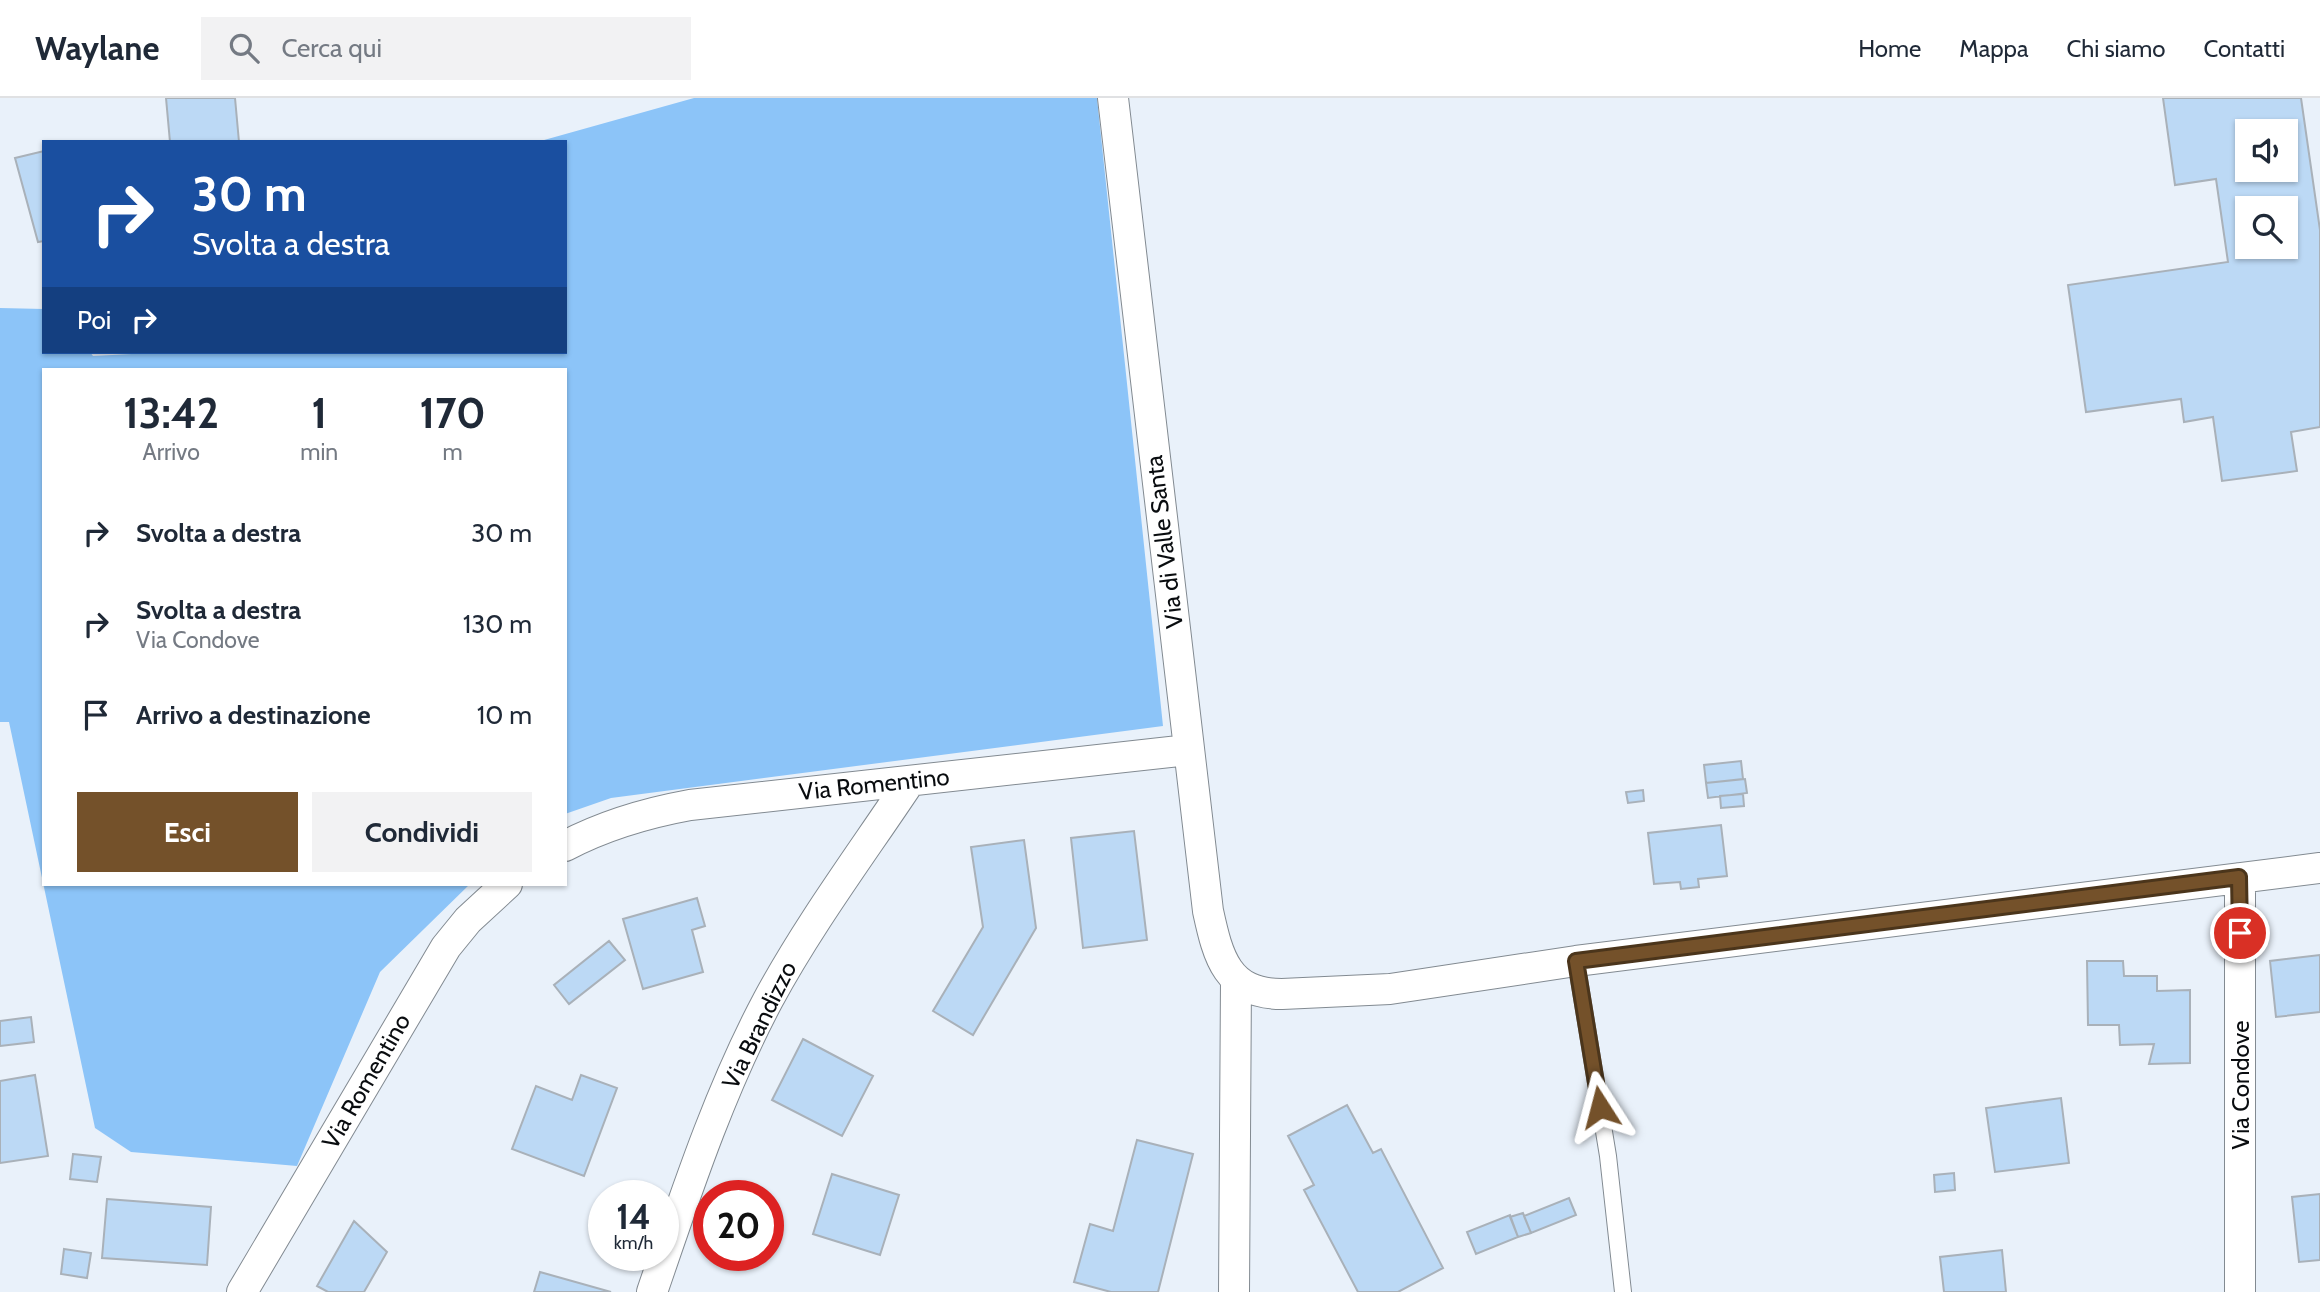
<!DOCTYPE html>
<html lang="it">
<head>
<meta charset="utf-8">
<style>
  :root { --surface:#fff; --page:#f2f2f3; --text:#1f2937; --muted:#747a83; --line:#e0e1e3; --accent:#74512a }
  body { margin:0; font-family:Cabin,sans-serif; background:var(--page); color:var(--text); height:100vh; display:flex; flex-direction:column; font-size:26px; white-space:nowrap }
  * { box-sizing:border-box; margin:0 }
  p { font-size:23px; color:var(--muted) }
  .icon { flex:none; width:38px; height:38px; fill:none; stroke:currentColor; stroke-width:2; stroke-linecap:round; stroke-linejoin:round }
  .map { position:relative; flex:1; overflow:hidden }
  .drawer { position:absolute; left:42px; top:270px; width:525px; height:518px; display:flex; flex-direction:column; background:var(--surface); border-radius:0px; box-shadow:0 2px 5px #0004 }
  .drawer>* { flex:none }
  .hud { position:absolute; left:42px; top:42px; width:525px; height:214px; border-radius:0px; box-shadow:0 2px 5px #0004; background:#1a4fa0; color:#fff; overflow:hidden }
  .tools { position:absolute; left:2235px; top:21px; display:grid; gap:14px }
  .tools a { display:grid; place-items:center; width:63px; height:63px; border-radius:0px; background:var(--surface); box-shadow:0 2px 5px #0004; font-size:35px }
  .speed { position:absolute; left:588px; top:1082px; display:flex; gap:14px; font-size:35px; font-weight:700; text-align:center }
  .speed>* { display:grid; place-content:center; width:91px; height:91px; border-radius:50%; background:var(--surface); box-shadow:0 2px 5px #0004; line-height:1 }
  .speed small { font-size:18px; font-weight:400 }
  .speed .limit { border:10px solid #d22; background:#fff; color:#111 }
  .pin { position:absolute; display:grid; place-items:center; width:60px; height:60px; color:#fff; margin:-30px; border:4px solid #fff; border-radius:50%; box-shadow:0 2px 7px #0007 }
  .me { position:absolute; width:77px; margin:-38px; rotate:351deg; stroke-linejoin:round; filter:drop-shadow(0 0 5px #0008) }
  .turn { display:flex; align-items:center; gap:24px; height:147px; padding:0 35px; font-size:32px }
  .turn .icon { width:91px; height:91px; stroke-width:2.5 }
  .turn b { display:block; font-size:49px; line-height:60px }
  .then { display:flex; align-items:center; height:66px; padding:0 35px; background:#0003; gap:14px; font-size:26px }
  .eta { display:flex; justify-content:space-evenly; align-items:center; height:119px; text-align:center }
  .eta b { font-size:42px; font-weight:700; line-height:49px }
  .action { display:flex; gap:14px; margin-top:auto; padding:14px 35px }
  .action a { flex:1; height:80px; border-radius:0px; background:var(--accent); color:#fff; font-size:28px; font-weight:700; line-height:80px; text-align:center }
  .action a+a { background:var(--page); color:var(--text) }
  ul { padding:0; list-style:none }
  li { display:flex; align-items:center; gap:21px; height:91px; padding:0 35px }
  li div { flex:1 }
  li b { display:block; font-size:26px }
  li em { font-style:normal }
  header { display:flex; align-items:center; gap:42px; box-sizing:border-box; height:98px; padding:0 35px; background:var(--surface); border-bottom:2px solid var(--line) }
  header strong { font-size:33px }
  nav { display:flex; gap:38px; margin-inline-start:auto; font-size:24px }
  .search { width:490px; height:63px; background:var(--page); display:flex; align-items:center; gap:18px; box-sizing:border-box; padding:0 24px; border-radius:0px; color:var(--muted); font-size:26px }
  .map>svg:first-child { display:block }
  .green { fill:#8cc4f8 }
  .building { fill:#bcd9f5; stroke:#a9b1b9; stroke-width:2; fill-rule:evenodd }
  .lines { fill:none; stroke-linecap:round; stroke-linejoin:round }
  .lane-casing { stroke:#828a91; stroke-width:18 }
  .street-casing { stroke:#828a91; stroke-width:32 }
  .lane { stroke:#fff; stroke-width:16 }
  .street { stroke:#fff; stroke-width:30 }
  .route-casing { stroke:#4b351b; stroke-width:18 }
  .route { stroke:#74512a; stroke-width:12 }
  .labels { text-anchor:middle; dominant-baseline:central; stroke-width:5; stroke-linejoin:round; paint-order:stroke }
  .street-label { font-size:24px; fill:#090c0f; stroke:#fff }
</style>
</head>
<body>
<header>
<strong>Waylane</strong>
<div class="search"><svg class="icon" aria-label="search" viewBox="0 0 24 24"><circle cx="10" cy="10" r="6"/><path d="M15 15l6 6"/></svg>Cerca qui</div>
<nav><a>Home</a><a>Mappa</a><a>Chi siamo</a><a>Contatti</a></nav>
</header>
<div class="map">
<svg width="2320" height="1194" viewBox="0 0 2320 1194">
  <rect width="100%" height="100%" fill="#e9f1fa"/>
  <path class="green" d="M694,0H1097L1163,628L611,700L565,716V271H44V786H470L380,874L297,1068L131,1054L95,1030L9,624H0V210L44,211V254H90L93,258L170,254H565V44H537Z"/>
  <path class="building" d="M166,0H235L239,44H170Z
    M2163,0H2301L2320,132V329L2291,334L2297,373L2222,383L2213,319L2184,324L2181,301L2086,314L2068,187L2228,164L2216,81L2175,87ZM2247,33H2286V72H2247ZM2247,110H2286V149H2247Z
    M44,53V143L38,144L15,60Z
    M1741,663L1743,681L1706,685L1704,667Z
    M1745,681L1747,695L1708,700L1706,685Z
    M1643,692L1644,703L1628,705L1626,694Z
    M1743,696L1744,708L1721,710L1720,698Z
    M1721,727L1727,778L1698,781L1699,789L1681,791L1680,784L1654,786L1648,735Z
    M1134,733L1147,842L1083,850L1071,740Z
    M1024,742L1036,830L973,937L933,913L983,829L971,749Z
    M697,800L705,828L692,832L703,874L643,891L623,821Z
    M609,843L625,862L569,906L554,887Z
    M2320,857V914L2276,919L2270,863Z
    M2087,863H2123L2124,878H2157V893L2190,892V965L2149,966L2154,946L2120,947L2119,927H2088Z
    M31,919L34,944L0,948V923Z
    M803,941L873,978L842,1038L772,1002Z
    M35,977L48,1058L0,1065V983Z
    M581,977L617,990L584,1078L512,1051L536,988L572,1002Z
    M2061,1000L2069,1065L1995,1074L1986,1010Z
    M1347,1007L1373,1055L1381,1051L1443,1170L1398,1194H1358L1304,1092L1314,1087L1288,1038Z
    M1137,1042L1193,1056L1158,1194H1111L1074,1184L1090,1126L1113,1133Z
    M73,1056L101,1059L97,1084L70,1081Z
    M1954,1075L1955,1092L1935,1094L1934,1077Z
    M832,1076L899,1097L880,1157L813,1136Z
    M2320,1096V1162L2299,1164L2292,1099Z
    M1569,1100L1576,1117L1531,1135L1524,1118Z
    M107,1101L211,1109L207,1167L102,1160Z
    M1523,1115L1531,1135L1518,1139L1510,1119Z
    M1510,1117L1518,1139L1476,1156L1467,1134Z
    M354,1123L387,1154L364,1194H328L317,1188Z
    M64,1151L91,1155L87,1180L61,1176Z
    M2002,1152L2006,1194H1944L1940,1159Z
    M540,1174L611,1194H534Z"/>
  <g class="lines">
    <defs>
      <path id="lane" d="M1576,863L1608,1058L1623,1194"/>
      <path id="street" d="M1113,0L1208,813C1218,859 1227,896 1282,896L1390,891L1576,863L2320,770
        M565,748C605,727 646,715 690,707L1188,652
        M2240,780V1194
        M242,1194L446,849L468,822L507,786
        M652,1194C686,1095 719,994 768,902C809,826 862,755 910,683
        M1234,1194L1236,882"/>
    </defs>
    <use href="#lane" class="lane-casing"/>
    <use href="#street" class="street-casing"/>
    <use href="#lane" class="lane"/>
    <use href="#street" class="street"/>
  </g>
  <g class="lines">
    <defs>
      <path id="route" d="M1600,1009L1576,863L2239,779L2240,835"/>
    </defs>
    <use href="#route" class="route-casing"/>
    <use href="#route" class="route"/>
  </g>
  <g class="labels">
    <g class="street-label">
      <text transform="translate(1164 444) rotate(-97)">Via di Valle Santa</text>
      <text transform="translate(874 686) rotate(-6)">Via Romentino</text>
      <text transform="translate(759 927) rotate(-64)">Via Brandizzo</text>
      <text transform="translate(366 983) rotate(-60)">Via Romentino</text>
      <text transform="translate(2240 987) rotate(-90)">Via Condove</text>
    </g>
  </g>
</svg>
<div class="tools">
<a><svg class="icon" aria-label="sound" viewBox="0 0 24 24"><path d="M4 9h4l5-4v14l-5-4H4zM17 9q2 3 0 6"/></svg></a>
<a><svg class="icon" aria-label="search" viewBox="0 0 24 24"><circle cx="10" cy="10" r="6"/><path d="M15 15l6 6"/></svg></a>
</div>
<div class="speed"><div>14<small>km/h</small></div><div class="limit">20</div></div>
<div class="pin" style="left:2240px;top:835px;background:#d93025"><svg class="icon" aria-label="arrive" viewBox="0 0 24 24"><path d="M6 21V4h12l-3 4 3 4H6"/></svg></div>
<svg class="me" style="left:1600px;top:1009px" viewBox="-20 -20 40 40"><path d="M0-17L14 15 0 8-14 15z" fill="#74512a" stroke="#fff" stroke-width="4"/></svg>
<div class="hud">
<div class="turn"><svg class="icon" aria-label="right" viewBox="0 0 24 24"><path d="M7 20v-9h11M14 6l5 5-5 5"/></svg><div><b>30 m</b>Svolta a destra</div></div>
<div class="then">Poi<svg class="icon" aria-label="right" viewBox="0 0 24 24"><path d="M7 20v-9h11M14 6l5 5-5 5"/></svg></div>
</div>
<section class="drawer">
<div class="eta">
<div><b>13:42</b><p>Arrivo</p></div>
<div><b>1</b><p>min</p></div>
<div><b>170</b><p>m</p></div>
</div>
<ul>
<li><svg class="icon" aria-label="right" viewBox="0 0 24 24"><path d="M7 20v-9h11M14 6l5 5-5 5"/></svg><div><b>Svolta a destra</b></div><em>30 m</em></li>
<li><svg class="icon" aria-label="right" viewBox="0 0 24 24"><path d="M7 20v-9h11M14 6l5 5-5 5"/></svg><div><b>Svolta a destra</b><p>Via Condove</p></div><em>130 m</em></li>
<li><svg class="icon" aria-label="arrive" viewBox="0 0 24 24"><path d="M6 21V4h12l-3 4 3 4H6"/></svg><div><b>Arrivo a destinazione</b></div><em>10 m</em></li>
</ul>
<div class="action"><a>Esci</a><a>Condividi</a></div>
</section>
</div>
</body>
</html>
